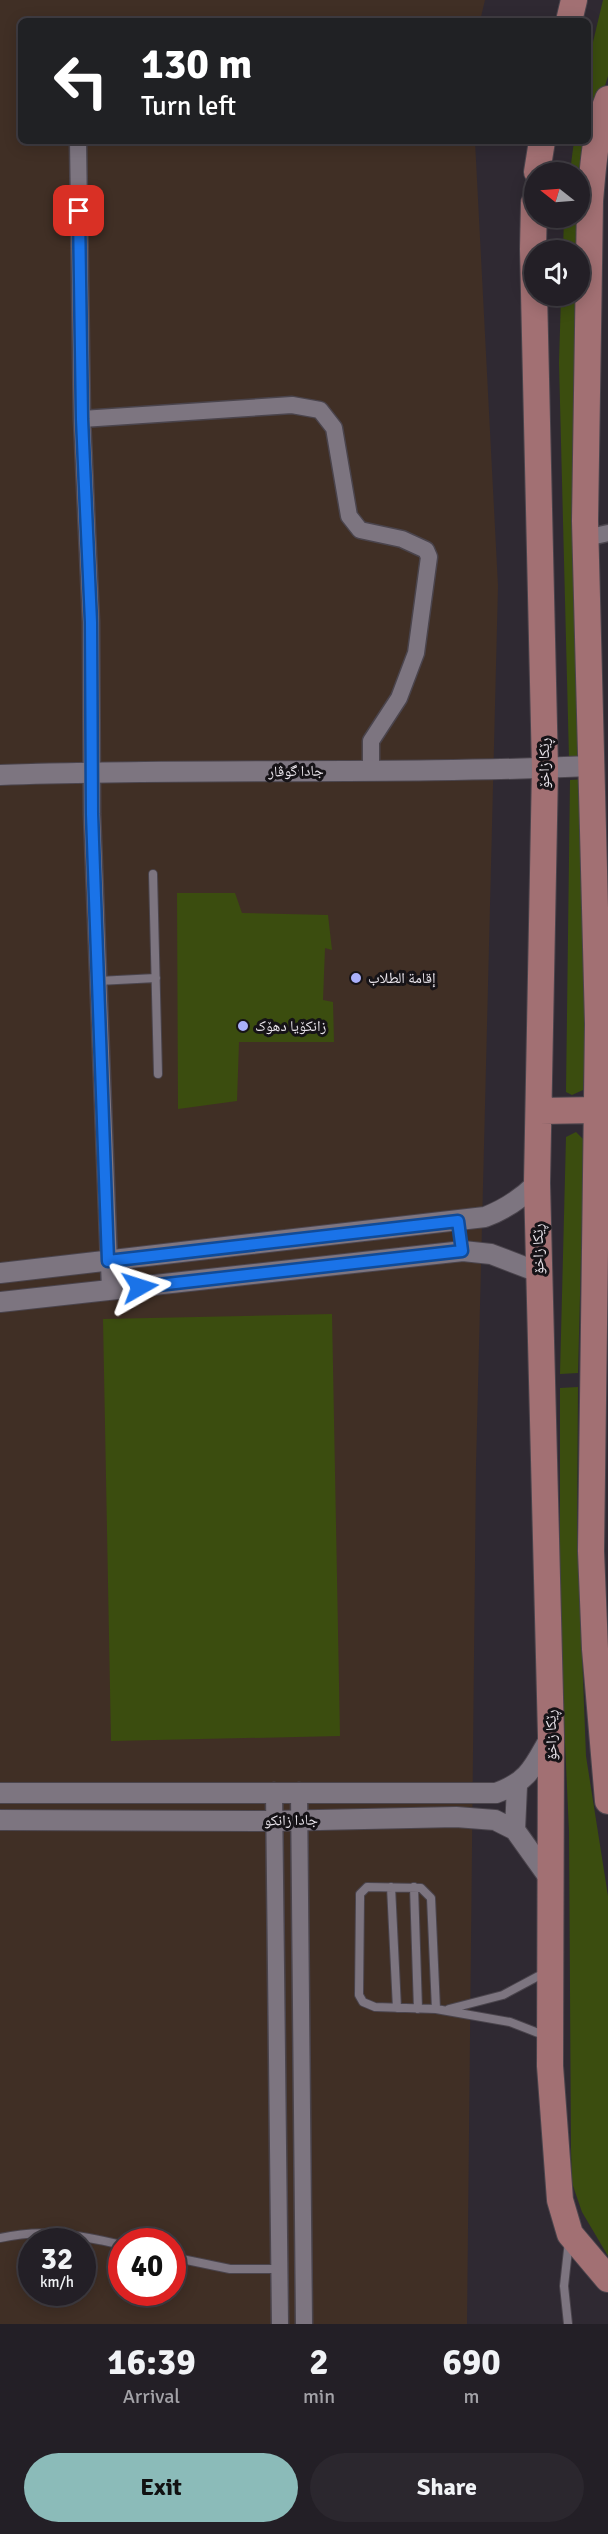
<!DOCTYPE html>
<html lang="en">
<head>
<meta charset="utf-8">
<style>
  :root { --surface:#231f26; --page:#2b272e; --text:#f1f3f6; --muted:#a3a2a7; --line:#403d43; --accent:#8bbbb9 }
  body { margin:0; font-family:Signika,"Noto Naskh Arabic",sans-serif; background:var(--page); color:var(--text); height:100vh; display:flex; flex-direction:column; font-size:22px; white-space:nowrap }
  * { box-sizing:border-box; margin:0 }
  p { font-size:20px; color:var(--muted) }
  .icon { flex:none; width:33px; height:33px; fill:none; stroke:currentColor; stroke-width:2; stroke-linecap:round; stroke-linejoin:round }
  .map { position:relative; height:2324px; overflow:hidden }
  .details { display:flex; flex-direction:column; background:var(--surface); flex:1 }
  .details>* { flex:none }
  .hud { position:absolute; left:18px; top:18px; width:573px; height:126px; border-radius:9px; box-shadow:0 3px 15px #0003,0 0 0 2px var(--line); background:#202124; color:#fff; overflow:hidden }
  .needle { width:39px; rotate:287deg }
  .tools { position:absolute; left:524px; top:162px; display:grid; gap:12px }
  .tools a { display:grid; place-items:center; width:66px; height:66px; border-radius:50%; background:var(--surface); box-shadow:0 3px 15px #0003,0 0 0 2px var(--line); font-size:30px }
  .speed { position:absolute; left:18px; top:2228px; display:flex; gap:12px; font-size:30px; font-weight:700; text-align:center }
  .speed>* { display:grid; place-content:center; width:78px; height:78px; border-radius:50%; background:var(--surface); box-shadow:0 3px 15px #0003,0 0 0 2px var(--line); line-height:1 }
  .speed small { font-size:15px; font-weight:400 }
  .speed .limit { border:9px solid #d22; background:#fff; color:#111 }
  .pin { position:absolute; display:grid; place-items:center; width:51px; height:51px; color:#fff; margin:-26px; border-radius:12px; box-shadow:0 3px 9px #0006 }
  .me { position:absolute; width:66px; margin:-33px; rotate:84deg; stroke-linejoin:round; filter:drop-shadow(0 0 4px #0008) }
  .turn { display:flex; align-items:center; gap:21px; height:126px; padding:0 24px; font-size:27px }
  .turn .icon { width:78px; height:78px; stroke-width:2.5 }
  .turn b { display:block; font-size:42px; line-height:51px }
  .eta { display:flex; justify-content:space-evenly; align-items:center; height:102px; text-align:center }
  .eta b { font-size:36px; font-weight:700; line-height:42px }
  .button { display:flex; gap:12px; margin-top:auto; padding:12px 24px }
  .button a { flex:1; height:69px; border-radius:36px; background:var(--accent); color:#111; font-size:24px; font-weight:700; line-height:69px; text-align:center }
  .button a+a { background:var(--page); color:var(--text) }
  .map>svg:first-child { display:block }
  .education { fill:#402f25; fill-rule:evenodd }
  .green { fill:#3b4d0f }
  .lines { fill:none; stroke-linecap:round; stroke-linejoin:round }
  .service-casing { stroke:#4a444c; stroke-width:10 }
  .minor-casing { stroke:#4a444c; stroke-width:19 }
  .tertiary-casing { stroke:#4a444c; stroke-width:22 }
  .primary-casing { stroke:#4a444c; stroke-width:28 }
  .service { stroke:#7d7580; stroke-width:8 }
  .minor { stroke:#7d7580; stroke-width:16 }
  .tertiary { stroke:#7d7580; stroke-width:20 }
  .primary { stroke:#a27073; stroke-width:26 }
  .route-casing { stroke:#114b97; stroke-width:15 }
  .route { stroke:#1a73e8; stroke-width:10 }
  .poi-dot { fill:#aab0fb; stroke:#161317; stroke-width:2 }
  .labels { text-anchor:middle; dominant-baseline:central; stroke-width:6; stroke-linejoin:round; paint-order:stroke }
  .street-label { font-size:15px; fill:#eae5ec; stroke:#161317 }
  .poi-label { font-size:15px; fill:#eae5ec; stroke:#161317; text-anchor:start }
</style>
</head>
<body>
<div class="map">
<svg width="608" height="2324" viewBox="0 0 608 2324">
  <rect width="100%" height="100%" fill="#2f2932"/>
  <path class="education" d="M0,0H485L480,21H21V141H475L498,586L476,1466L467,2324H0ZM32,2241H82V2292H32ZM122,2241H172V2292H122Z"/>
  <path class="green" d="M603,0H608V76L600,102L579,250H563L564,218H579V172H570L574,141H588V63Z
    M561,296H578L589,756L569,758L559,363Z
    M587,779L589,963L583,1090L572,1095L566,1092L570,780Z
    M177,893H235L242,913L328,915L332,950L325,948L323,1000L333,1002L334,1042H239L237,1101L178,1109Z
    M576,1132L584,1140L578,1373L560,1374L566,1137Z
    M332,1314L340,1736L111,1741L103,1319Z
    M578,1387L577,1526L586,1756L608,1896V2256L582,2212L572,2183L571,2149L569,1831L560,1633V1388Z"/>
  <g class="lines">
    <defs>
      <path id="service" d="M153,874L158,1074
        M98,981L156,978
        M367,1887L421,1888L431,1898L436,2009L375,2007L363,2002L359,1995L360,1899V1894Z
        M391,1887L397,2008
        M414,1887L418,2009
        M436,2009L510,2022L546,2036
        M449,2009L503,1995L546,1972
        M0,2238C43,2228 79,2235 122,2245
        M172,2257L230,2269H280
        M568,2324L564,2286L569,2241"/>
      <path id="minor" d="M78,141L82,419L91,622L92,814L110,1290
        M82,419L292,405L320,410L334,428L349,516L360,530L402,539L426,550L429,557L416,653L399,698L371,741V770
        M586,538L608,533
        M274,1791L280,2324
        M299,1791L304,2324"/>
      <path id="tertiary" d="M0,775C197,768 394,775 591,766
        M0,1273L485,1217C506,1209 521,1199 537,1183
        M0,1302L463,1251L491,1254L538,1272
        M0,1793H496C530,1781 534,1765 551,1736
        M0,1820L273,1821L456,1817L495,1820L515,1830L552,1882
        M515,1830L517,1786"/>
      <path id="primary" d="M569,21L574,0
        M608,99C595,131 593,167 590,201L585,521L598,1024L591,1551L595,1649L608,1801
        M537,172L542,141
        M534,203L533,249L545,769L537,1183L551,1736L550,2066L560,2200L570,2234L608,2279
        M540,1111L597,1110"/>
    </defs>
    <use href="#service" class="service-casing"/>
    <use href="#minor" class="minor-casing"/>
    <use href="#tertiary" class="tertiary-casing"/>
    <use href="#primary" class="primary-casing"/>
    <use href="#service" class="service"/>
    <use href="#minor" class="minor"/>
    <use href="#tertiary" class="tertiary"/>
    <use href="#primary" class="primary"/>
  </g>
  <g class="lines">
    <defs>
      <path id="route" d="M79,211L82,419L91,622L92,814L108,1261L458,1221L462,1251L140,1287"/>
    </defs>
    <use href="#route" class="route-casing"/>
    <use href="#route" class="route"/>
  </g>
  <g class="poi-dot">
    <circle cx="356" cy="978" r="6"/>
    <circle cx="243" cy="1026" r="6"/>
  </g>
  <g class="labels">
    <g class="street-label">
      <text transform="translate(544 763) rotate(-90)">ڕێکا زاخۆ</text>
      <text transform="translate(296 771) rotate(-1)">جادا گوڤار</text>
      <text transform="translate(538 1249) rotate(-91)">ڕێکا زاخۆ</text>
      <text transform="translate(551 1735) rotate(-91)">ڕێکا زاخۆ</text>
      <text transform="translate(291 1820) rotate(-1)">جادا زانکو</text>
    </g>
    <g class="poi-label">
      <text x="368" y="978">إقامة الطلاب</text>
      <text x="255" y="1026">زانکۆیا دهۆک</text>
    </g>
  </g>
</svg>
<div class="tools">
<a><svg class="needle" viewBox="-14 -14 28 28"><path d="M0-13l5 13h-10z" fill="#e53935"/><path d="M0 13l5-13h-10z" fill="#a3a2a7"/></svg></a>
<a><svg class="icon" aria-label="sound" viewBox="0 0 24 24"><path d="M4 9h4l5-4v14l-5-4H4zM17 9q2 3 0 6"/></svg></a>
</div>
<div class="speed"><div>32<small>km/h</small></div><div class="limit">40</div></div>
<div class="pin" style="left:79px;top:211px;background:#d93025"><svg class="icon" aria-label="arrive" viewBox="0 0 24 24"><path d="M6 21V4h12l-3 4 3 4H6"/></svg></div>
<svg class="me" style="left:140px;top:1287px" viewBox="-20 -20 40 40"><path d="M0-17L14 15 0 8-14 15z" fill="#1a73e8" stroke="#fff" stroke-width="4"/></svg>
<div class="hud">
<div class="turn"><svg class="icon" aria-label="left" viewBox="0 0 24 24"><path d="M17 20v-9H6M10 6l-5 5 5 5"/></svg><div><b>130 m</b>Turn left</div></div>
</div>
</div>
<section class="details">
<div class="eta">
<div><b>16:39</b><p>Arrival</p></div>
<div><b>2</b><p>min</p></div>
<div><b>690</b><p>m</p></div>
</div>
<div class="button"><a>Exit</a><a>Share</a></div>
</section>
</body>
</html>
